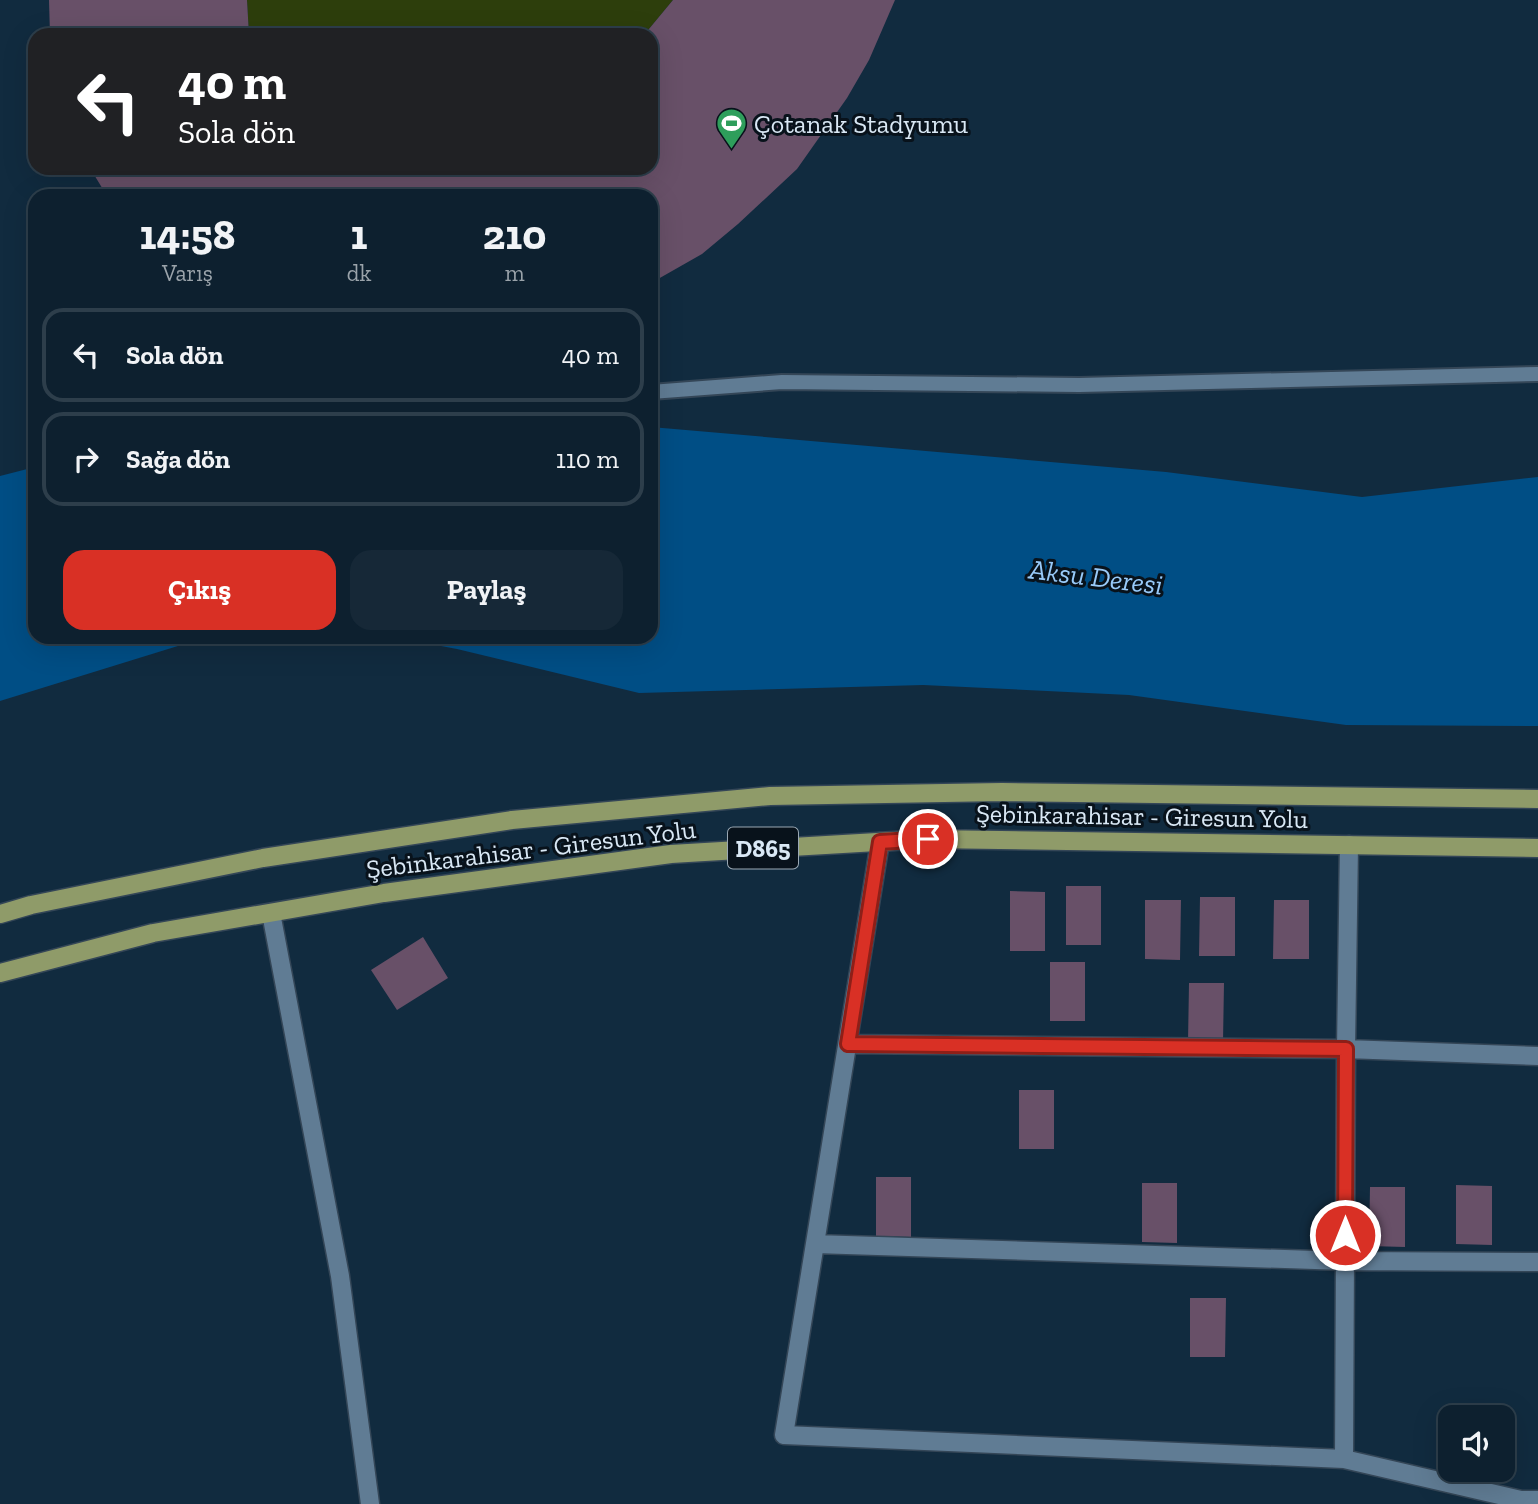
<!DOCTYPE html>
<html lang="tr">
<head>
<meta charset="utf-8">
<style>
  :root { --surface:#0d202f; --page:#162837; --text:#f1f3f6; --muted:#9aa3aa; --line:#2d3e4b; --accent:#d93025 }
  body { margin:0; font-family:"Zilla Slab",serif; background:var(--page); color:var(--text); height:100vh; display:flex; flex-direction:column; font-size:26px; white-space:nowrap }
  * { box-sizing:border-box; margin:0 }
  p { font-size:23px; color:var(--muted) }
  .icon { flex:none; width:38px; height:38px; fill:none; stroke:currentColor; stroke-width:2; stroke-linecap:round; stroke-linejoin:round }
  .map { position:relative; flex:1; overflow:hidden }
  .panel { position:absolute; left:28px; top:189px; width:630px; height:455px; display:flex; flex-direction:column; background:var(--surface); border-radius:21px; box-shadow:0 7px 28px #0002,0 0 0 2px var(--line) }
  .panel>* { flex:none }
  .guide { position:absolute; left:28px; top:28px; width:630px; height:147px; border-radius:21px; box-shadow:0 7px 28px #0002,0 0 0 2px var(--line); background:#202124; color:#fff; overflow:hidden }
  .fabs { position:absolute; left:1438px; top:1405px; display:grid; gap:14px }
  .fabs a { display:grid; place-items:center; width:77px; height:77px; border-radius:14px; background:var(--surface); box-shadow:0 7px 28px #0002,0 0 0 2px var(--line); font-size:35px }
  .pin { position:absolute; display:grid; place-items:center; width:60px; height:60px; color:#fff; margin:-30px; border:4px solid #fff; border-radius:50%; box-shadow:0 2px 7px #0007 }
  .me { position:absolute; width:77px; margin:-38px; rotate:0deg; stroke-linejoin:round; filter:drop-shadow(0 0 5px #0008) }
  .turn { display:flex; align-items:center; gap:24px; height:147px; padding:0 35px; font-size:32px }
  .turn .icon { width:91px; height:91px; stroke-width:2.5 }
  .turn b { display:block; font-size:49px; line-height:60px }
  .eta { display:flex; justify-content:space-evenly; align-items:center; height:119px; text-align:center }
  .eta b { font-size:42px; font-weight:700; line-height:49px }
  .primary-button { display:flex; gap:14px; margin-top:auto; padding:14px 35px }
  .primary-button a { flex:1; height:80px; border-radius:21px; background:var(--accent); color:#fff; font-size:28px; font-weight:700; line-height:80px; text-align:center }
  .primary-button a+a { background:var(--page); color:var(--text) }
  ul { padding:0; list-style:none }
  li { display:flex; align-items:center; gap:21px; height:94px; margin:0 14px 10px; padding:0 21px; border:4px solid var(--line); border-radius:21px }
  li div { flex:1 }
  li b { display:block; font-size:26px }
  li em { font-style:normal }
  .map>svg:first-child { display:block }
  .green { fill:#2d3e0c }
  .water { fill:#004e85 }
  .building { fill:#685068 }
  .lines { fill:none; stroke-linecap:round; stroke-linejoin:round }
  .service-casing { stroke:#344657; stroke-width:18 }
  .minor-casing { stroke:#344657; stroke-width:21 }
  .primary-casing { stroke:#344657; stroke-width:21 }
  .service { stroke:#607c94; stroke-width:14 }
  .minor { stroke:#607c94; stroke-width:18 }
  .primary { stroke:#8f9b69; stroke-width:18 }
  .route-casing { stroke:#8d1f18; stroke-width:18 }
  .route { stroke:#d93025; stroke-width:12 }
  .labels { text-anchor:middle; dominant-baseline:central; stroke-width:6; stroke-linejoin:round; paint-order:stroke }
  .shield { fill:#08121b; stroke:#9aa8b4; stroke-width:2 }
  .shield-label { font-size:24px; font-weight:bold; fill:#d9e8f5 }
  .poi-label { font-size:26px; fill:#d9e8f5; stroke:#08121b; text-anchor:start }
  .street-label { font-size:26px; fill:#d9e8f5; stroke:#08121b }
  .water-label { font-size:28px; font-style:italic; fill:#98caf9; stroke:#08121b }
</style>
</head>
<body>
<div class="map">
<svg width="1538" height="1504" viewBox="0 0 1538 1504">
  <rect width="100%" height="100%" fill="#112b3f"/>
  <path class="green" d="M247,0H673L644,35H249Z"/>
  <path class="water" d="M651,427L1166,472L1362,497L1538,477V726L1346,725L1129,695L923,685L639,693L457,649L393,637H651Z
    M35,467V637H207L0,701V476Z"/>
  <path class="building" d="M49,0H247L249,35H50Z
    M673,0H895L869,60L847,98L797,169L738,224L702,254L651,283V196H107L90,168H651V35H644Z
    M1066,886H1101V945H1066Z
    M1010,891L1045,892V951H1010Z
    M1200,897H1235V956H1199Z
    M1145,900H1181L1180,960L1145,959Z
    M1274,900H1309V959H1273Z
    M423,937L448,978L397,1010L371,970Z
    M1050,962H1085V1021H1050Z
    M1189,983H1224L1223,1042H1188Z
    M1019,1090H1054V1149H1019Z
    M876,1177H911V1237L876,1236Z
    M1142,1183H1177V1243L1142,1242Z
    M1456,1185L1492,1186V1245L1456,1244Z
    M1370,1187H1405V1247L1369,1246Z
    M1190,1298H1226L1225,1357H1190Z"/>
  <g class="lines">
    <defs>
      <path id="service" d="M651,392L782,382L1079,385L1538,374"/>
      <path id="minor" d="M880,842L784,1435L1344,1459L1521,1500H1538
        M271,913L340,1276L370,1504
        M848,1044L1346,1049L1538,1056
        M815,1244L1345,1261L1538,1262
        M1344,1459L1346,1049L1349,845"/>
      <path id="primary" d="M0,914L31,905L263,858L512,820L770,796L1002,792L1538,799
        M0,973L153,933L384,893L671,854L928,839L1538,848"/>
    </defs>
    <use href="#service" class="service-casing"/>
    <use href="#minor" class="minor-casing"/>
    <use href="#primary" class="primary-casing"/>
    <use href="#service" class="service"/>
    <use href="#minor" class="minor"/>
    <use href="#primary" class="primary"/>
  </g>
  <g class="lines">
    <defs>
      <path id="route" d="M928,839L880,842L848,1044L1346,1049L1345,1235"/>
    </defs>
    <use href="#route" class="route-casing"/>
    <use href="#route" class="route"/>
  </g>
  <defs>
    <symbol id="stadium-pin" viewBox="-11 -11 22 30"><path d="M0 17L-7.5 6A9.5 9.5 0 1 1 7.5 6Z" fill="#2e9e5b" stroke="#08121b"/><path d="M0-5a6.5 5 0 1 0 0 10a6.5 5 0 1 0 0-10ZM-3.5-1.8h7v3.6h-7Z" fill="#fff"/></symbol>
  </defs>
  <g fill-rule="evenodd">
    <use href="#stadium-pin" x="714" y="106" width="35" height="47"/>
  </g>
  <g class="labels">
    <rect class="shield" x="728" y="827.5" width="70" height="41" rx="5"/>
    <g class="shield-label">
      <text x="763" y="848">D865</text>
    </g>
    <g class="poi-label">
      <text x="754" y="124">Çotanak Stadyumu</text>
    </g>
    <g class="street-label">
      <text transform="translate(1142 816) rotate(1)">Şebinkarahisar - Giresun Yolu</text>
      <text transform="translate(531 849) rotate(-7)">Şebinkarahisar - Giresun Yolu</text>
    </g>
    <g class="water-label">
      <text transform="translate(1096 577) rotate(7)">Aksu Deresi</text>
    </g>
  </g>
</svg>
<div class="fabs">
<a><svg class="icon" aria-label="sound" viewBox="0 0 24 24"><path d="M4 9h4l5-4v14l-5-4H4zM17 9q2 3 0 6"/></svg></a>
</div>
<div class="pin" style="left:928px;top:839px;background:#d93025"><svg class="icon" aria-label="arrive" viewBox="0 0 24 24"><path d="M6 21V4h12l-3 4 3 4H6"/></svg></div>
<svg class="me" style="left:1345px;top:1235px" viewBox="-20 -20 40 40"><circle r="17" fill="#d93025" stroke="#fff" stroke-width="3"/><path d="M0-11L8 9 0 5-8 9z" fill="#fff"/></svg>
<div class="guide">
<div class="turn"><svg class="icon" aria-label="left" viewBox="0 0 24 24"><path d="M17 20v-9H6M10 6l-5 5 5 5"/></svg><div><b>40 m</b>Sola dön</div></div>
</div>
<section class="panel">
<div class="eta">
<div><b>14:58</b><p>Varış</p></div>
<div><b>1</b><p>dk</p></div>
<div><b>210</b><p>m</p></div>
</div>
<ul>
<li><svg class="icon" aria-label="left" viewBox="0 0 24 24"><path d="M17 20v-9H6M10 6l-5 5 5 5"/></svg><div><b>Sola dön</b></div><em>40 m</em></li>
<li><svg class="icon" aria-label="right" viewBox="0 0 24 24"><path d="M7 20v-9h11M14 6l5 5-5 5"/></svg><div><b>Sağa dön</b></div><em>110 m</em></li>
</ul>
<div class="primary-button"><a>Çıkış</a><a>Paylaş</a></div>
</section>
</div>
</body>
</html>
